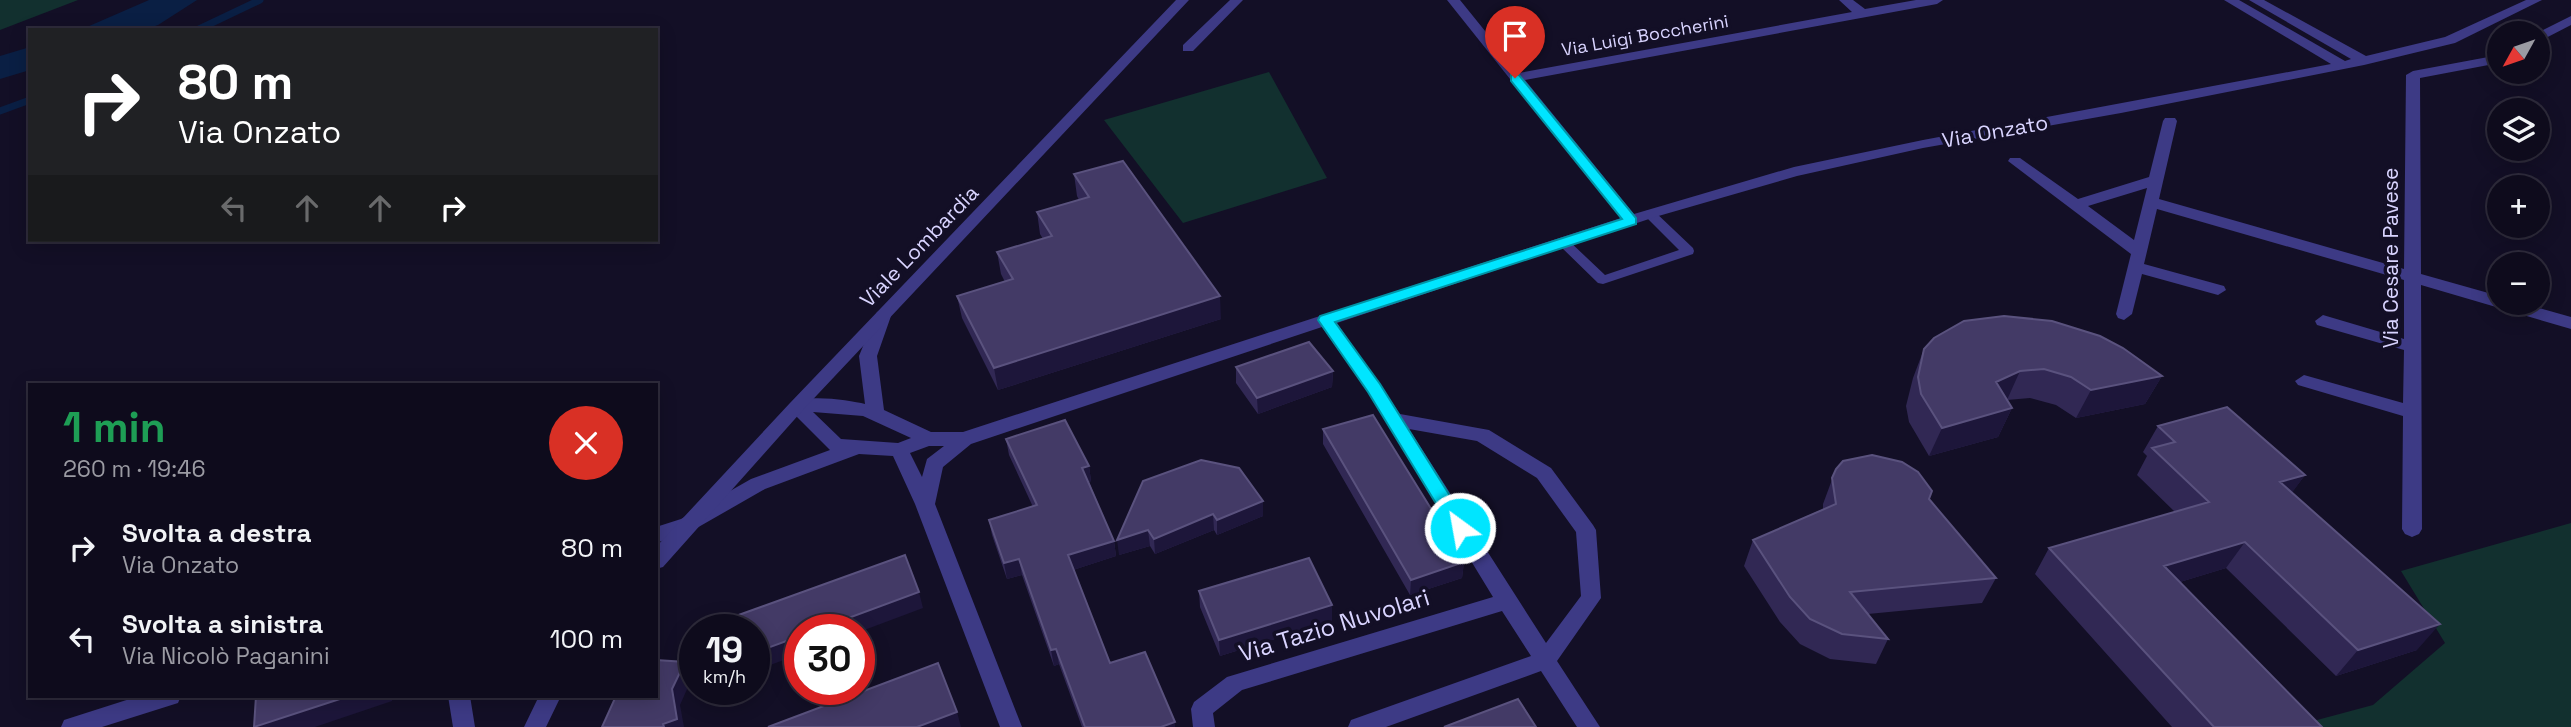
<!DOCTYPE html>
<html lang="it">
<head>
<meta charset="utf-8">
<style>
  :root { --surface:#0e0b1c; --page:#171425; --text:#f1f3f6; --muted:#9b9ba3; --line:#2e2b3b }
  body { margin:0; font-family:"Space Grotesk",sans-serif; background:var(--page); color:var(--text); height:100vh; display:flex; flex-direction:column; font-size:26px; white-space:nowrap }
  * { box-sizing:border-box; margin:0 }
  p { font-size:23px; color:var(--muted) }
  .icon { flex:none; width:38px; height:38px; fill:none; stroke:currentColor; stroke-width:2; stroke-linecap:round; stroke-linejoin:round }
  .map { position:relative; flex:1; overflow:hidden }
  .details { position:absolute; left:28px; top:383px; width:630px; height:315px; display:flex; flex-direction:column; background:var(--surface); border-radius:0px; box-shadow:0 4px 18px #0003,0 0 0 2px var(--line) }
  .details>* { flex:none }
  .guide { position:absolute; left:28px; top:28px; width:630px; height:214px; border-radius:0px; box-shadow:0 4px 18px #0003,0 0 0 2px var(--line); background:#202124; color:#fff; overflow:hidden }
  .needle { width:46px; rotate:230deg }
  .fabs { position:absolute; left:2487px; top:21px; display:grid; gap:14px }
  .fabs a { display:grid; place-items:center; width:63px; height:63px; border-radius:50%; background:var(--surface); box-shadow:0 4px 18px #0003,0 0 0 2px var(--line); font-size:35px }
  .speed { position:absolute; left:679px; top:614px; display:flex; gap:14px; font-size:35px; font-weight:700; text-align:center }
  .speed>* { display:grid; place-content:center; width:91px; height:91px; border-radius:50%; background:var(--surface); box-shadow:0 4px 18px #0003,0 0 0 2px var(--line); line-height:1 }
  .speed small { font-size:18px; font-weight:400 }
  .speed .limit { border:10px solid #d22; background:#fff; color:#111 }
  .pin { position:absolute; display:grid; place-items:center; width:60px; height:60px; color:#fff; margin:-72px -30px; border-radius:50% 50% 50% 0; rotate:-45deg; box-shadow:0 0 7px #0007 }
  .pin .icon { rotate:45deg }
  .me { position:absolute; width:77px; margin:-38px; rotate:328deg; stroke-linejoin:round; filter:drop-shadow(0 0 5px #0008) }
  .turn { display:flex; align-items:center; gap:24px; height:147px; padding:0 35px; font-size:32px }
  .turn .icon { width:91px; height:91px; stroke-width:2.5 }
  .turn b { display:block; font-size:49px; line-height:60px }
  .lanes { display:flex; align-items:center; height:66px; padding:0 35px; background:#0003; justify-content:center; gap:35px; direction:ltr }
  .lanes .off { opacity:.35 }
  .round { display:grid; place-items:center; flex:none; width:74px; height:74px; border-radius:37px; background:var(--page) }
  .summary { display:flex; align-items:center; justify-content:space-between; height:119px; padding:0 35px }
  h1 { font-size:42px; font-weight:700; line-height:52px; color:#1e9e55 }
  ul { padding:0; list-style:none }
  li { display:flex; align-items:center; gap:21px; height:91px; padding:0 35px }
  li div { flex:1 }
  li b { display:block; font-size:26px }
  li em { font-style:normal }
  .map>svg:first-child { display:block }
  .green { fill:#12302f }
  .water { fill:#0a1f44 }
  .lines { fill:none; stroke-linecap:round; stroke-linejoin:round }
  .stream { stroke:#0a1f44; stroke-width:7 }
  .service { fill:#3d3a85; fill-rule:evenodd }
  .minor { fill:#3d3a85; fill-rule:evenodd }
  .tertiary { fill:#3d3a85; fill-rule:evenodd }
  .wall { fill:#312854 }
  .shaded-wall { fill:#1d163a }
  .building { fill:#433a66; stroke:#5a527e; stroke-width:2 }
  .route { fill:#00e5ff; stroke:#0095a6; stroke-width:2 }
  .labels { text-anchor:middle; dominant-baseline:central; stroke-width:7; stroke-linejoin:round; paint-order:stroke }
  .far-street-label { font-size:18px; fill:#d9d4ff; stroke:#130f26 }
  .street-label { font-size:21px; fill:#d9d4ff; stroke:#130f26 }
  .near-street-label { font-size:24px; fill:#d9d4ff; stroke:#130f26 }
</style>
</head>
<body>
<div class="map">
<svg width="2571" height="727" viewBox="0 0 2571 727">
  <rect width="100%" height="100%" fill="#130f26"/>
  <path class="green" d="M0,0H78L0,30Z
    M1269,72L1327,178L1183,223L1104,120Z
    M2571,523V727H2291L2373,705L2445,643L2401,571Z"/>
  <path class="water" d="M149,0H197L158,25L144,30H80Z
    M30,47V70L0,79V56Z"/>
  <g class="lines">
    <path class="stream" d="M197,30L260,0
      M0,111L30,100"/>
    <path class="service" d="M1650,210L1654,211L1693,248L1694,251L1693,254L1603,284L1598,283L1557,243L1558,240H1568L1605,275L1679,250L1646,217L1644,214L1646,211Z"/>
    <path class="minor" d="M1230,0H1243L1193,51H1183V45Z
      M1447,0H1460L1519,73L1852,12L1839,0H1853L1865,9L1916,0H1943L1937,4L1525,80L1634,214L1794,167L1923,140L2331,64L2224,0H2239L2345,61L2351,59L2249,0H2264L2366,56L2445,37L2526,0H2542L2455,43L2364,65L2121,113L1923,148L1797,176L1655,217L1337,323L1400,414L1489,430L1551,468L1593,525L1596,530L1601,598L1557,661L1600,727H1577L1541,671L1386,727H1348L1351,720L1531,656L1502,611L1242,690L1213,713L1215,727H1193L1191,709L1194,702L1227,677L1493,597L1368,392L1322,327L971,444L943,467L935,504L1022,727H1000L915,504L893,456L859,454L765,489L695,529L656,543V527L681,519L751,479L830,450L787,407C797,392 849,400 865,404L859,356L877,312L883,310L891,316L877,356L884,410L931,432H963L1621,218ZM813,412L863,416L911,438L898,443L841,439ZM1409,429L1477,441L1537,478L1576,532L1581,596L1546,643ZM929,446H944L927,459L922,477L910,453Z
      M2571,16V25L2538,42L2537,33Z
      M2499,55V63L2420,78L2421,274L2499,296V303H2521L2571,317V329L2421,285L2422,529L2419,534L2412,537L2405,534L2402,529L2403,416L2298,385L2295,381L2304,375L2403,403L2404,350L2317,325L2315,321L2323,315L2404,339V280L2157,209L2144,264L2224,286L2226,290L2218,295L2142,274L2132,314L2124,320L2118,318L2116,314L2131,254L2008,161L2010,158H2020L2078,199L2149,177L2163,121L2165,118H2175L2177,121L2159,199L2404,269L2406,75L2413,71ZM2147,188L2134,240L2088,206Z
      M139,696H181L178,703L102,727H61L64,720Z
      M448,696H470L475,727H453Z"/>
    <path class="tertiary" d="M1176,0H1189L802,411L663,567L656,569V547L790,403Z
      M539,696H561L546,727H524Z"/>
  </g>
  <path class="wall" d="M1074,174L1221,319L998,390L962,318L957,296L1005,282L1001,274L997,252L1043,239L1040,234L1037,212L1079,200L1077,196Z
    M1924,349L2162,376L2145,404L2076,418L2056,405L2030,398L2007,400L2012,408L1998,437L1929,456L1909,422L1906,406L1913,378Z
    M1236,367L1333,371L1332,387L1258,414L1236,383Z
    M2158,426L2305,475L2292,492L2417,650L2336,676L2226,568L2180,582L2322,727H2172L2035,574L2049,548L2175,512L2137,475L2147,456L2143,452Z
    M1323,429L1464,562L1462,578L1410,595L1323,444Z
    M1006,439L1089,466L1091,481L1089,482L1114,541L1116,556L1073,570L1110,663L1175,722V727H1082L1059,664L1054,666L1022,575L1007,579L992,535L989,520L1033,507L1009,455Z
    M1836,469L1929,499L1996,578L1982,603L1868,614L1888,639L1876,664L1830,659L1800,644L1780,622L1744,566L1753,540L1823,509V504Z
    M1143,481L1263,501V516L1217,535L1214,530L1155,554L1150,546L1119,555Z
    M1199,591L1332,621L1220,656L1200,607Z"/>
  <path class="shaded-wall" d="M1220,296L1221,319L998,390L994,368Z
    M1333,371L1332,387L1258,414L1257,398Z
    M2020,371L2007,400L1996,382Z
    M2162,376L2145,404L2076,418L2091,390Z
    M2012,408L1998,437L1929,456L1942,428Z
    M1089,466L1091,481L1085,483L1082,468Z
    M2305,475L2286,501L2280,482Z
    M1263,501V516L1217,535V520Z
    M1213,514L1214,530L1155,554L1154,539Z
    M1148,530L1150,546L1119,555L1117,540Z
    M1114,541L1116,556L1070,571L1068,555Z
    M2245,542L2226,568L2147,592L2164,566Z
    M1019,559L1022,575L1007,579L1004,563Z
    M1464,562L1462,578L1410,595L1411,580Z
    M919,592L923,608L859,632V630H816Z
    M1332,605V621L1220,656L1219,640Z
    M2440,624L2417,650L2336,676L2358,650Z
    M800,636V654L754,671V653Z
    M1056,649L1059,664L1054,666L1051,650Z
    M685,662L692,678L680,705L684,727H664L663,724L672,689Z
    M349,696H392V701L315,727H256Z
    M957,712L961,727H917Z
    M1175,722V727H1161Z"/>
  <path class="building" d="M1123,161L1220,296L994,368L957,296L1013,279L997,252L1052,236L1037,212L1089,197L1074,174Z
    M2004,316L2052,321L2100,336L2123,348L2162,376L2091,390L2071,377L2044,369L2020,371L1996,382L2012,408L1942,428L1921,394L1918,377L1924,349L1934,338L1964,321Z
    M1309,342L1333,371L1257,398L1236,367Z
    M2227,407L2305,475L2280,482L2440,624L2358,650L2245,542L2164,566L2322,727H2214L2049,548L2209,502L2152,448L2175,442L2158,426Z
    M1373,415L1464,562L1411,580L1323,429Z
    M1065,420L1089,466L1082,468L1114,541L1068,555L1110,663L1145,652L1175,722L1161,727H1085L1056,649L1051,650L1019,559L1004,563L989,520L1037,505L1006,439Z
    M1872,455L1902,462L1918,472L1932,491L1929,499L1996,578L1850,592L1888,639L1842,634L1810,619L1790,597L1753,540L1836,504L1832,478L1836,469L1843,461Z
    M1201,460L1239,468L1263,501L1217,520L1213,514L1154,539L1148,530L1117,540L1143,481Z
    M905,555L919,592L816,630H800V636L754,653V630H724L722,621Z
    M1309,558L1332,605L1219,640L1199,591Z
    M656,660L685,662L672,689L677,719L663,724L664,727H602L616,696H656Z
    M938,663L957,712L917,727H768Z
    M256,696H349L254,727Z
    M1518,699L1536,727H1444Z"/>
  <path class="route" d="M1511,75H1519L1636,218V224L1335,322L1380,384L1467,523L1469,528L1460,535L1454,533L1368,392L1318,320L1320,316L1622,219L1511,81Z"/>
  <g class="labels">
    <g class="far-street-label">
      <text transform="translate(1645 35) rotate(-10)">Via Luigi Boccherini</text>
    </g>
    <g class="street-label">
      <text transform="translate(1995 131) rotate(-10)">Via Onzato</text>
      <text transform="translate(919 246) rotate(-46)">Viale Lombardia</text>
      <text transform="translate(2390 258) rotate(-90)">Via Cesare Pavese</text>
    </g>
    <g class="near-street-label">
      <text transform="translate(1334 625) rotate(-17)">Via Tazio Nuvolari</text>
    </g>
  </g>
</svg>
<div class="fabs">
<a><svg class="needle" viewBox="-14 -14 28 28"><path d="M0-13l5 13h-10z" fill="#e53935"/><path d="M0 13l5-13h-10z" fill="#9b9ba3"/></svg></a>
<a><svg class="icon" aria-label="layers" viewBox="0 0 24 24"><path d="M12 4l9 5-9 5-9-5zM3 14l9 5 9-5"/></svg></a>
<a>+</a>
<a>−</a>
</div>
<div class="speed"><div>19<small>km/h</small></div><div class="limit">30</div></div>
<div class="pin" style="left:1515px;top:78px;background:#d93025"><svg class="icon" aria-label="arrive" viewBox="0 0 24 24"><path d="M6 21V4h12l-3 4 3 4H6"/></svg></div>
<svg class="me" style="left:1460px;top:528px" viewBox="-20 -20 40 40"><circle r="17" fill="#00e5ff" stroke="#fff" stroke-width="3"/><path d="M0-11L8 9 0 5-8 9z" fill="#fff"/></svg>
<div class="guide">
<div class="turn"><svg class="icon" aria-label="right" viewBox="0 0 24 24"><path d="M7 20v-9h11M14 6l5 5-5 5"/></svg><div><b>80 m</b>Via Onzato</div></div>
<div class="lanes"><svg class="icon off" aria-label="left" viewBox="0 0 24 24"><path d="M17 20v-9H6M10 6l-5 5 5 5"/></svg><svg class="icon off" aria-label="ahead" viewBox="0 0 24 24"><path d="M12 20V5M6 11l6-6 6 6"/></svg><svg class="icon off" aria-label="ahead" viewBox="0 0 24 24"><path d="M12 20V5M6 11l6-6 6 6"/></svg><svg class="icon" aria-label="right" viewBox="0 0 24 24"><path d="M7 20v-9h11M14 6l5 5-5 5"/></svg></div>
</div>
<section class="details">
<div class="summary"><div><h1>1 min</h1><p>260 m · 19:46</p></div><a class="round" style="background:#d93025;color:#fff"><svg class="icon" aria-label="close" viewBox="0 0 24 24"><path d="M6 6l12 12M18 6L6 18"/></svg></a></div>
<ul>
<li><svg class="icon" aria-label="right" viewBox="0 0 24 24"><path d="M7 20v-9h11M14 6l5 5-5 5"/></svg><div><b>Svolta a destra</b><p>Via Onzato</p></div><em>80 m</em></li>
<li><svg class="icon" aria-label="left" viewBox="0 0 24 24"><path d="M17 20v-9H6M10 6l-5 5 5 5"/></svg><div><b>Svolta a sinistra</b><p>Via Nicolò Paganini</p></div><em>100 m</em></li>
</ul>
</section>
</div>
</body>
</html>
